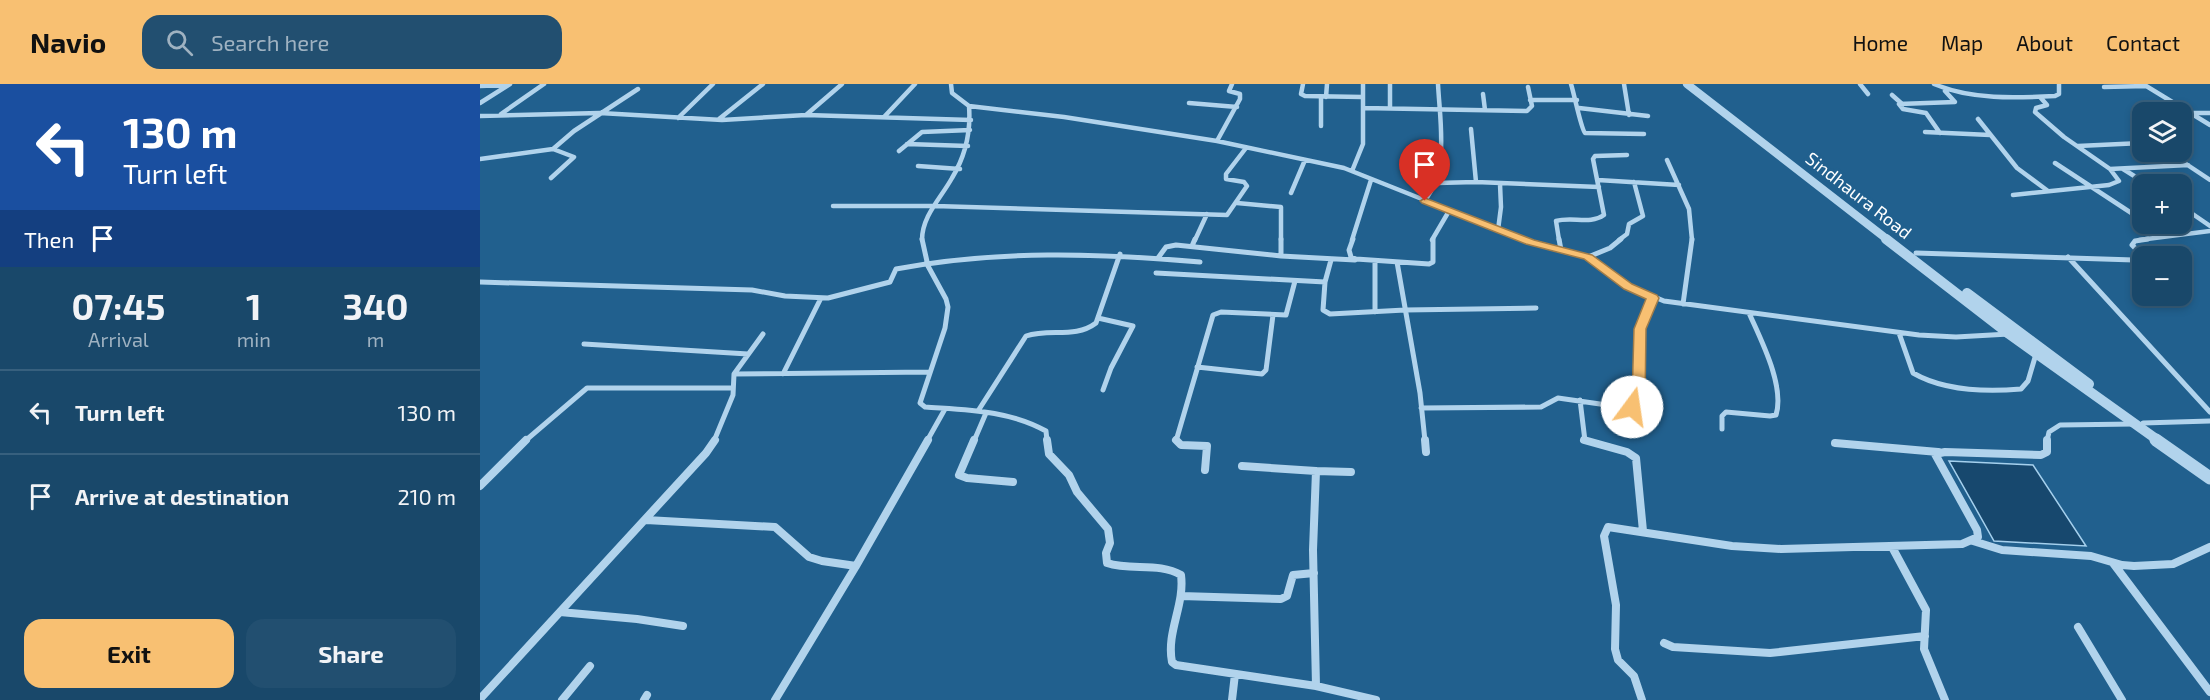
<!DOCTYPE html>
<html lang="en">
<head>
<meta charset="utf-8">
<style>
  :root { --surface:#19486a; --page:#224f70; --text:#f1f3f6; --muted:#9fb2c1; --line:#37607e; --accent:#f8c072 }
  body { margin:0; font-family:"Exo 2",sans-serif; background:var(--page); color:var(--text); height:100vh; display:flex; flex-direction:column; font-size:22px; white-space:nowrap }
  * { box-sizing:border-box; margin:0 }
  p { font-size:20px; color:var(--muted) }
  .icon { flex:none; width:33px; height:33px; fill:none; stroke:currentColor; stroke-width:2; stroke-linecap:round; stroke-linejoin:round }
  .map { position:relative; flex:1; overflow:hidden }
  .panel { display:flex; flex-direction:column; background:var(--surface); width:480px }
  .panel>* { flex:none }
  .guide { background:#1a4fa0; color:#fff; overflow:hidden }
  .buttons { position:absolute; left:1652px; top:18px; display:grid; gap:12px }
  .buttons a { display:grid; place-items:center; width:60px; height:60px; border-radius:12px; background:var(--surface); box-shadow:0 3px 9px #0003,0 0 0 2px var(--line); font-size:30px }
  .pin { position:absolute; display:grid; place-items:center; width:51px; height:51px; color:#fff; margin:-62px -26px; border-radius:50% 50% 50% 0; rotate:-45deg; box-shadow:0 0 6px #0007 }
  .pin .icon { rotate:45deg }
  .me { position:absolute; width:66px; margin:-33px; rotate:14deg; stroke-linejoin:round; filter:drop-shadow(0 0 4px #0008) }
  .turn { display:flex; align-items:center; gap:21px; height:126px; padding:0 24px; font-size:27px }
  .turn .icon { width:78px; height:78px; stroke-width:2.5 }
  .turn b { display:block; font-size:42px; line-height:51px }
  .then { display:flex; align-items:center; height:57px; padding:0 24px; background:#0003; gap:12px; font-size:22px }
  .eta { display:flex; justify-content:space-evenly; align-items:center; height:102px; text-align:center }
  .eta b { font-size:36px; font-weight:700; line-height:42px }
  .button { display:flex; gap:12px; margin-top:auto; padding:12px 24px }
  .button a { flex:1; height:69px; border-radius:18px; background:var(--accent); color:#111; font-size:24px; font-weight:700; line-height:69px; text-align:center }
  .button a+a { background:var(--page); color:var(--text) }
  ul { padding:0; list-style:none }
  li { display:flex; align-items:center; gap:18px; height:84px; padding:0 24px; border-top:2px solid var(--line) }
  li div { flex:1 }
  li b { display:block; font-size:22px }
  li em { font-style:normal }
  header { display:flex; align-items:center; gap:36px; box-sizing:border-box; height:84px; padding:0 30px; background:var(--accent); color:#111 }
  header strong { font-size:28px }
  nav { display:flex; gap:33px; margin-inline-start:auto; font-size:21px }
  .search { width:420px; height:54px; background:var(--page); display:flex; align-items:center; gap:15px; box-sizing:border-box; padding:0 21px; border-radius:18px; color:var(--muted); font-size:22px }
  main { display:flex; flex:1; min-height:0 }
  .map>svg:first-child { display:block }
  .water { fill:#17486e; stroke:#a5d0ed; stroke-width:1.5 }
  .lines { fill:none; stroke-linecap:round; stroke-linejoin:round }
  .minor-far2 { stroke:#b1d3ec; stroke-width:4.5 }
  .minor-far1 { stroke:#b1d3ec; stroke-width:5 }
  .minor { stroke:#b1d3ec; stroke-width:8 }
  .tertiary-far2 { stroke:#b1d3ec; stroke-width:8 }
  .tertiary-far1 { stroke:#b1d3ec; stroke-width:10 }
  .tertiary { stroke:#b1d3ec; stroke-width:13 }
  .route { fill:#f8c072; stroke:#a17d4a; stroke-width:1.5 }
  .labels { text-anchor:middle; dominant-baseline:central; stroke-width:6; stroke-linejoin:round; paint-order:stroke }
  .far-street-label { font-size:18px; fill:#fff; stroke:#21608e }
</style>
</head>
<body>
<header>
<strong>Navio</strong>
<div class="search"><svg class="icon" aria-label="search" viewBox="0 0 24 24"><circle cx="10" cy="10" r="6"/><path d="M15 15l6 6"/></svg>Search here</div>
<nav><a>Home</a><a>Map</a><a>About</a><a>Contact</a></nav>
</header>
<main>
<section class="panel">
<div class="guide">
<div class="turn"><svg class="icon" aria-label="left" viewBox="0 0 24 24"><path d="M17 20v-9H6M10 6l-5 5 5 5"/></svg><div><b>130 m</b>Turn left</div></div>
<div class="then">Then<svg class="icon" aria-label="arrive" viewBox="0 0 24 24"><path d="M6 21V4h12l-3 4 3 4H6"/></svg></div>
</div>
<div class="eta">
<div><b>07:45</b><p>Arrival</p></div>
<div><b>1</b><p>min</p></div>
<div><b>340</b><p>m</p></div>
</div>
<ul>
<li><svg class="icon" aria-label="left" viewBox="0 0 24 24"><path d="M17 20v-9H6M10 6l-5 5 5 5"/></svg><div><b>Turn left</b></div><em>130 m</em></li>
<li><svg class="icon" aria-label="arrive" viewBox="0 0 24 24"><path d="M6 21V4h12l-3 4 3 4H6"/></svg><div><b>Arrive at destination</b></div><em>210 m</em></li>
</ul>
<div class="button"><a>Exit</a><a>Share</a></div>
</section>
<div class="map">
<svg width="1730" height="616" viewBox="0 0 1730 616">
  <rect width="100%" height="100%" fill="#21608e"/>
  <path class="water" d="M1469,377L1553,381L1606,462L1514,457Z"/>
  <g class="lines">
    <path class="minor-far2" d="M471,0L472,9L489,22L584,33L737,57L864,84L1045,156
      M823,0L821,10L825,12L882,13
      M910,0V24
      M1091,0C1094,9 1101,45 1105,49L1164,50
      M1144,0L1149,31
      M1380,0L1388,10
      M1454,0C1491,16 1536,14 1575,12L1579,10V0
      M1663,0L1730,41
      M0,2L27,1
      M1624,3L1666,2
      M1003,10L1005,26
      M1412,11L1421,19
      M841,13V42
      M846,13L847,0
      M1050,16H1097
      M0,19L30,0
      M709,19L757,23
      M883,24L1047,27L1052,22L1048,3
      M1099,24L1168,32
      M1655,27L1691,28
      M1701,29H1730
      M21,30L64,0
      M326,31L362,0
      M0,32L120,29L242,36L326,31L491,36
      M404,33L435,0
      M198,34L233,0
      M239,35L283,0
      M1498,35L1537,84L1568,107
      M1445,48L1510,51
      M1460,49L1446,29L1423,25L1419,20L1475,18L1465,7
      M737,57L760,15V10L749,7L752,0
      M427,60L488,62
      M1598,62L1662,59
      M419,67L442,48L490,46
      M1688,68L1730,96
      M0,75L73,65
      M1187,76L1209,125L1212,156
      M1575,79L1662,136
      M438,82L480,85
      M1630,85L1708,81
      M1643,85L1667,100
      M872,87L883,60V0
      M71,94L94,73L73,65L94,47L158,5
      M1118,96L1199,101
      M996,98L1119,103
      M957,99L996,98L991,45
      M811,109L825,76
      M1533,111L1629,101L1639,97L1630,85L1584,53L1555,28L1556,24L1567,21L1560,13
      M945,117C969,83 960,39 958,0
      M757,119L801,123V156
      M353,122H455L747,131L767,102L764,98L746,95V90L766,64
      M1701,122L1730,142
      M1667,140L1685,151
      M1018,146L1021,123L1020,100
      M442,156C442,132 461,114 472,94C486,71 491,48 489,22
      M715,156L727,130
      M872,156L891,96
      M952,156L969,127
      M1079,156L1076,137C1092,132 1110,141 1124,131L1113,75L1115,72L1147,71
      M1139,156L1147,150L1149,140L1163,132L1154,98
      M1659,156L1730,147"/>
    <path class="minor-far1" d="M442,155L448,182L466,215L468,223L465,244L440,319L445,323C487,326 528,326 566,347L567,357
      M801,155V172
      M873,155L869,166L871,173L876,175L949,180L953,178V155
      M1041,155L1108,173L1148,202L1184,217L1439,251L1476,253L1529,250
      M1079,155L1081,166
      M712,162L715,155
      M1436,169L1654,176L1662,173
      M1663,172L1652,161L1655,157L1668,155
      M1108,173L1130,164L1141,155
      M1588,173L1730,328
      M678,174L686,163L696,161L801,172L875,176
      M895,177V228
      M917,178L940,309L945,357
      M676,189L845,198L843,226L850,230L925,226L1056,224
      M0,198L272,206L305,212L348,214L410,198L416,185C518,166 617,169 720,178
      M845,198L851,176
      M1203,220L1212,155
      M618,234L653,242L631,284L623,306
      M1419,249L1433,289C1464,307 1506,308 1541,305L1548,297L1556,270
      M104,260L268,270
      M717,283L782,290L786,286L793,231
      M254,290L450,288
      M303,290L341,214
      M1100,316L1105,357
      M941,324L1061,323L1078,314L1141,323L1157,321L1160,245L1172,214
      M498,327L546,252C570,244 595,255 616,239L640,170
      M1663,339L1730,337
      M1242,345V332L1246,328L1290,332L1296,331C1305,302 1281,256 1269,229
      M45,357L107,304H253
      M234,357L253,311L254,290L283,250
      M447,357L465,325
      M494,357L506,329
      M696,357L733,231L741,228L806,231L815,197
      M1567,357L1569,348L1580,341L1654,340"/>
    <path class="minor" d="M494,356L479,391L487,394L533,398
      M567,356L569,370L589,391L597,408L628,445L630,459L626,469L627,479C651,487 679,478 701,491C705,521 686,548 692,578L696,581L836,602L896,616
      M696,356L701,361L727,362L725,386
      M945,356L946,368
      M1104,356L1147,368L1156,374L1163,447
      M1355,359L1458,368
      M762,382L836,387L833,466L836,602
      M836,387L871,388
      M0,402L46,356
      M166,436L295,443L329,473L342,477L376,482
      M1493,457L1522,466L1611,472L1642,481L1654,482L1693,480L1730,463
      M1412,463L1446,526L1444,565L1465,616
      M1633,479L1730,608
      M701,512L801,515L807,512L813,491L834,489
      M80,528L157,535L203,542
      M1598,543L1642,616
      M1184,559L1193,563L1290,569L1445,552
      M0,615L226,369L235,356
      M82,616L110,582
      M164,616L167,611
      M295,616L376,482L448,356
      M752,616L755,590
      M1162,616L1154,592L1138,576L1135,565L1136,521L1124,452L1128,443L1252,462L1301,465L1482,460L1498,453L1497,446L1455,370L1465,368L1561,371L1567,368V356"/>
    <path class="tertiary-far2" d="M1207,0L1408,156"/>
    <path class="tertiary-far1" d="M1406,155L1529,250L1679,357
      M1487,209L1609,300"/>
    <path class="tertiary" d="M1676,356L1730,394"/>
  </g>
  <path class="route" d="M945,114L1054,156L1112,171L1152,200L1177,211L1179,214L1166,245L1165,317L1156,327L1152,328L1145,323L1152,316L1154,245L1166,215L1144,205L1104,175L1046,160L942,119L940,117Z"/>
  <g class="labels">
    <g class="far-street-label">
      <text transform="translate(1379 111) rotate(38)">Sindhaura Road</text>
    </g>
  </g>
</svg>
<div class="buttons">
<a><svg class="icon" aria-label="layers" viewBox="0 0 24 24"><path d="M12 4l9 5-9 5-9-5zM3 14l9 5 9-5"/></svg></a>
<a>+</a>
<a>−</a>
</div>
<div class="pin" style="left:945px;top:117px;background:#d93025"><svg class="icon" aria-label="arrive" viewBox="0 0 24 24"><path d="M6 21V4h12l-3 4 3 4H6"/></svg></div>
<svg class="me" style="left:1152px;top:323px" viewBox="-20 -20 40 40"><circle r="19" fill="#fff"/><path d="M0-13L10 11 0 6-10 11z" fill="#f8c072"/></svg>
</div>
</main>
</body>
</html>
